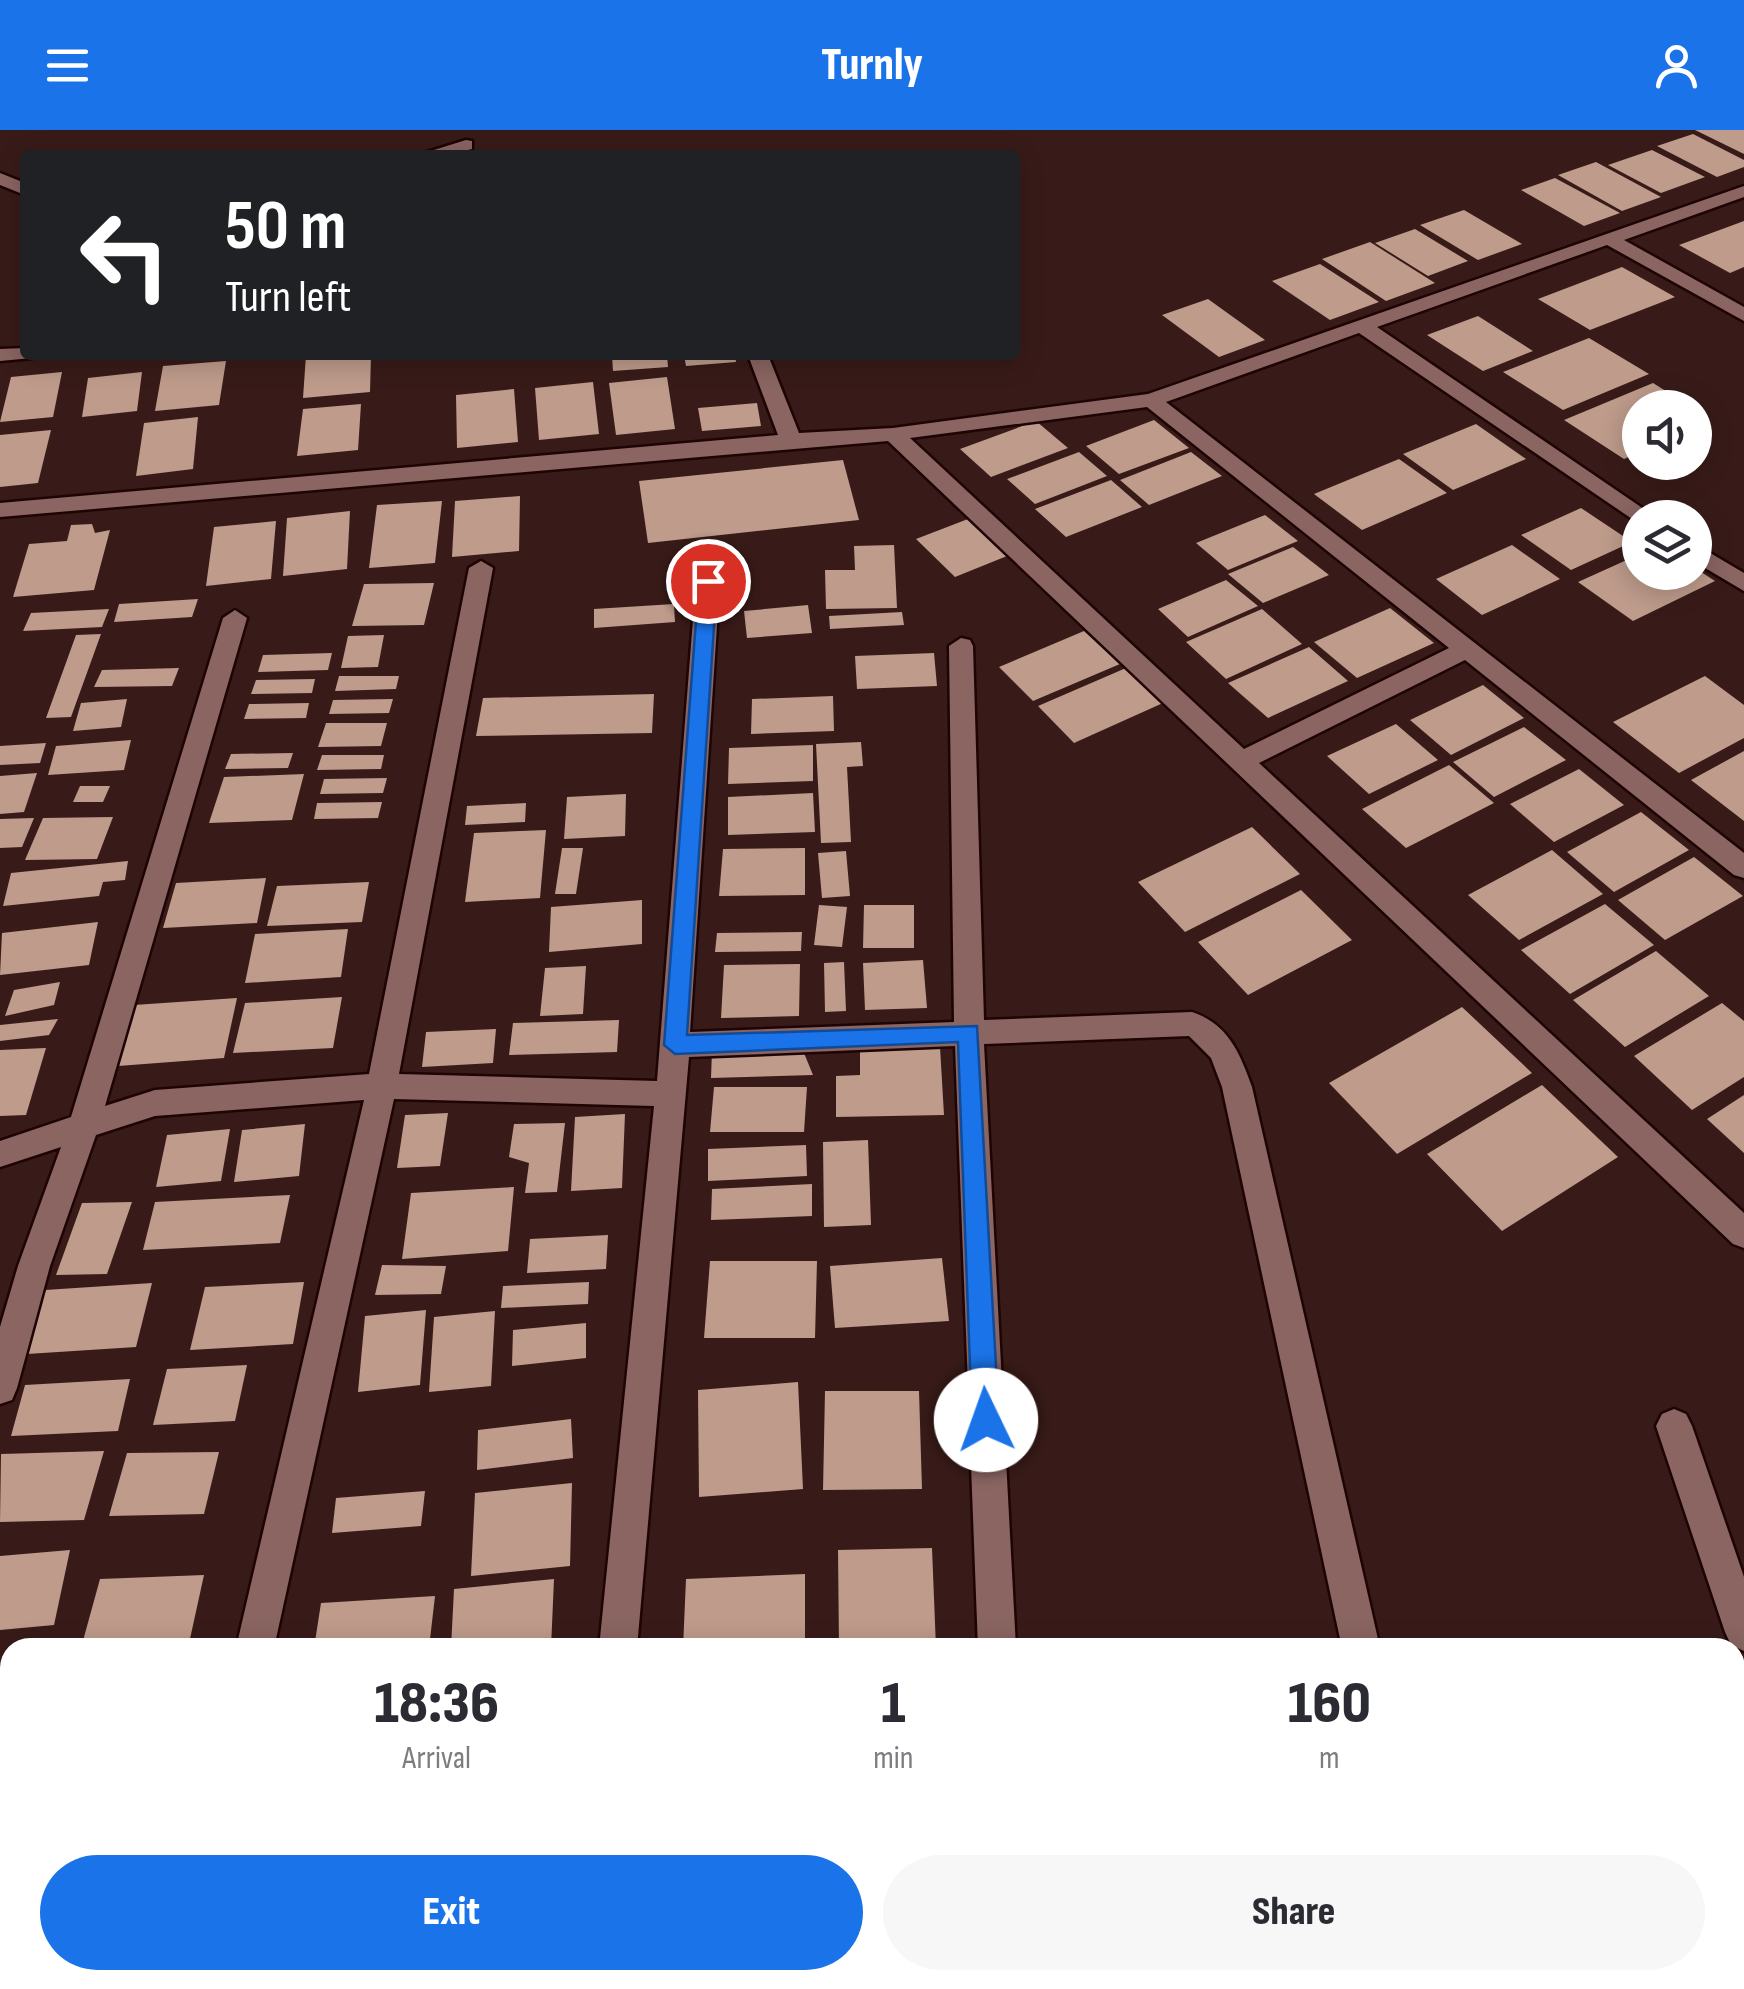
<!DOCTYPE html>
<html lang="en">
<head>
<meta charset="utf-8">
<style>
  :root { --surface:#fff; --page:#f7f7f7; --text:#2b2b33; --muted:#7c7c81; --accent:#1a73e8 }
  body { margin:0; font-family:"Sofia Sans Condensed",sans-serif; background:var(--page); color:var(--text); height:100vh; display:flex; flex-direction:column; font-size:38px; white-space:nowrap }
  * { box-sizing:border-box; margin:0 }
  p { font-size:32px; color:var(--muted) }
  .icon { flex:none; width:55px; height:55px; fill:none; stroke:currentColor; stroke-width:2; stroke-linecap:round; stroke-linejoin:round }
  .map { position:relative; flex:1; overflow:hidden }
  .panel { position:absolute; left:0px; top:1508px; width:1745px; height:352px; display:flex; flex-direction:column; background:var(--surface); border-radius:30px 30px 0 0; box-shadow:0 5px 25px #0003 }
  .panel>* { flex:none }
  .banner { position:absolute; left:20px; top:20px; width:1000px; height:210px; border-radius:10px; box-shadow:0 5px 25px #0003; background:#202124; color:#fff; overflow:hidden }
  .fabs { position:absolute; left:1622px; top:260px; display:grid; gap:20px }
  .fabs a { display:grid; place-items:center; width:90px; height:90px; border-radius:50%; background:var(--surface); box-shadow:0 5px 25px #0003; font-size:50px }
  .pin { position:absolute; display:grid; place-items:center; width:85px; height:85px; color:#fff; margin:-42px; border:5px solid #fff; border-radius:50%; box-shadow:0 2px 10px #0007 }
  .me { position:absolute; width:110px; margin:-55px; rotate:357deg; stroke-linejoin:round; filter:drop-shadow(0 0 8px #0008) }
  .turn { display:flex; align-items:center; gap:35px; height:210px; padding:0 40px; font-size:45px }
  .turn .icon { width:130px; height:130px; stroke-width:2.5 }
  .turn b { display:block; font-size:70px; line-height:85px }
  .eta { display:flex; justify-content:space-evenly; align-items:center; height:170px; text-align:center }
  .eta b { font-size:60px; font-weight:800; line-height:70px }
  .primary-button { display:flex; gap:20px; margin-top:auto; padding:20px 40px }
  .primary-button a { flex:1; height:115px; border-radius:60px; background:var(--accent); color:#fff; font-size:40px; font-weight:800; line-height:115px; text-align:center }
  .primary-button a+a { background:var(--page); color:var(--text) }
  header { display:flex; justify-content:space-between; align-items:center; height:130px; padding:0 40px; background:var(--accent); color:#fff; font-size:45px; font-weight:800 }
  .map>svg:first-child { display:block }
  .building { fill:#be9b8b }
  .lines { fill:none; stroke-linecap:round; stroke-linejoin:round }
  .minor-casing { stroke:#1e0404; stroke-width:5 }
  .minor { fill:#8a6562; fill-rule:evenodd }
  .route { fill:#1a73e8; stroke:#114b97; stroke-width:2.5 }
</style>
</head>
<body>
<header><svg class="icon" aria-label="menu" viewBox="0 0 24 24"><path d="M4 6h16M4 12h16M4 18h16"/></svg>Turnly<svg class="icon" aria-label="person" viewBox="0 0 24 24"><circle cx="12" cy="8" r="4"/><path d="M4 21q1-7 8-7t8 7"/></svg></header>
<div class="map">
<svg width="1744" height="1859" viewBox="0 0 1744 1859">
  <rect width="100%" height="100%" fill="#381b18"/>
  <path class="building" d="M1695,0H1744V24Z
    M1693,4L1744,30V37L1717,47L1657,16Z
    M1652,20L1705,47L1661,63L1608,35Z
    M1596,32L1661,67L1622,81L1558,45Z
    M1555,48L1620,83L1584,96L1521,60Z
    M1464,80L1522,114L1478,130L1420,95Z
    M1744,91V137L1730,143L1679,115Z
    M1415,99L1468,131L1428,146L1375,113Z
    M1370,112L1435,153L1386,171L1322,129Z
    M1320,134L1379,172L1330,190L1272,151Z
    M1622,137L1675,167L1590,200L1538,169Z
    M1208,169L1265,210L1219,227L1162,185Z
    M1478,186L1533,221L1483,241L1427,205Z
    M1589,208L1649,244L1563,280L1503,242Z
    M306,225H371L370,262L303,268Z
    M612,225H667L668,237L613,241Z
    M684,225H735L736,232L686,236Z
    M226,231L219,275L155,281L163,236Z
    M62,242L53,287L0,292L11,247Z
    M142,242L137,281L82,287L88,248Z
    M667,247L675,299L616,305L609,253Z
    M593,252L599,304L539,310L535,258Z
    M1653,253L1693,278H1640V322L1624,329L1564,290Z
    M514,259L518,312L457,318L456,265Z
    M757,273L761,296L702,301L698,278Z
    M361,274L358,320L297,326L303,279Z
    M198,287L193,339L136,346L144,293Z
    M1154,290L1189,318L1119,344L1086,316Z
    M1036,291L1068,318L991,347L960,319Z
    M1476,294L1526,329L1453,360L1403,324Z
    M51,300L38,353L0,357V305Z
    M1079,322L1107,346L1035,374L1007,349Z
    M1191,322L1222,346L1149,375L1120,350Z
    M1399,329L1447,363L1362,400L1314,364Z
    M843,330L859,390L648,413L639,351Z
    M1111,350L1142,377L1066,407L1035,379Z
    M520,366L519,421L452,427L455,371Z
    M442,371L435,433L369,438L377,375Z
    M1581,378L1632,412L1571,440L1521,405Z
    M350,381L347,439L283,446L287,388Z
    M1265,385L1298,411L1228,440L1196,413Z
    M968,389L1007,426L955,447L916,409Z
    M276,391L271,449L206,456L214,397Z
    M92,394L95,403L110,400L94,460L13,467L29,414L67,411L71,395Z
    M894,415L897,478L826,479L825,440H855L854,416Z
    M1512,415L1560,449L1482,485L1436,449Z
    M1293,417L1329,445L1263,473L1228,444Z
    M1640,424V442H1695V438L1715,451L1633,491L1578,452Z
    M1226,450L1258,476L1188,507L1158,479Z
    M434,453L424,495L352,496L364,454Z
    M198,469L192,487L114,492L119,474Z
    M674,474L675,492L594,498V479Z
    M808,475L812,503L747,508L744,481Z
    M1390,478L1434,513L1357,548L1314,512Z
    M109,479L102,497L23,501L31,483Z
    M1262,479L1302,514L1226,549L1186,512Z
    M902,482L904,495L830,499L829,486Z
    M1084,501L1120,534L1033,571L999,537Z
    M101,504L71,587L46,588L76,505Z
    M384,505L378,537L341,538L348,506Z
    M1309,517L1348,551L1268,588L1228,553Z
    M332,523L328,540L258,542L263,525Z
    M934,523L937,556L857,559L855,526Z
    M179,538L172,556L94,557L102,540Z
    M1126,538L1163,573L1074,613L1038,576Z
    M339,546H399L396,559L335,561Z
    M1705,546L1744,575V608L1679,643L1613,592Z
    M315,549L312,563L251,564L256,550Z
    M1483,555L1524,588L1451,625L1410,590Z
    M654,564L652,603L476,606L483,568Z
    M833,566L834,601L751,604L752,569Z
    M127,569L121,597L73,601L81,573Z
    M393,569L389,583L329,584L333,570Z
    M309,573L306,588L244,589L249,574Z
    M326,593H387L381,616L318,617Z
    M1396,594L1438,630L1369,664L1327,626Z
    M1524,597L1566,630L1494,667L1453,632Z
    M131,610L124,640L48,645L56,616Z
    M861,612L863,636L847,637L851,712L821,713L816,614Z
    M46,613L40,633L0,635V616Z
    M813,615V651L728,654L729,618Z
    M1744,621V691L1691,650Z
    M293,623L288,638L225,639L231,624Z
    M322,625H384L381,639L317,640Z
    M1449,635L1494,673L1406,718L1362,679Z
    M1579,639L1624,675L1554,712L1510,674Z
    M37,643L24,682L0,684V646Z
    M304,644L292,690L209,693L224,647Z
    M387,648L383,663L320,664L324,649Z
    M80,656H110L103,672H73Z
    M813,663L815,702L728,705V667Z
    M626,664L625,706L564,709L567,667Z
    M382,672L378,688L314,689L317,673Z
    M526,673L525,692L465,695L467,676Z
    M1641,682L1689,720L1614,762L1567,722Z
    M113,687L97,729L25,730L43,688Z
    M34,688L22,717L0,718V689Z
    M1252,697L1300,744L1185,802L1138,752Z
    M546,700L540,768L465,772L474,703Z
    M562,718H583L576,764H555Z
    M805,718V765L719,766L723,719Z
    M1552,720L1603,764L1519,810L1468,765Z
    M846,721L850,766L822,768L818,723Z
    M1694,727L1743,766L1665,810L1618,770Z
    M128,731L125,750L103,752L99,766L3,776L11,743Z
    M266,748L257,793L163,798L176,753Z
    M369,752L362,792L267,796L277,756Z
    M1301,760L1352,810L1248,865L1198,812Z
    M642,770V814L549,822L551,777Z
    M1605,774L1654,815L1570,864L1521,820Z
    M819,775L847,777L842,817L814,815Z
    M864,775H914V818H863Z
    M98,792L89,835L0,845L2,803Z
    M348,799L341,847L245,853L255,804Z
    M802,802L801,821L715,822L717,803Z
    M1656,821L1709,866L1625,917L1573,870Z
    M923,830L927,878L865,880L863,833Z
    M844,832L846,881L825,882L824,833Z
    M800,834L799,886L721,888L724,835Z
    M586,836L583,884L540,886L545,838Z
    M60,852L54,875L5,886L14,860Z
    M342,867L333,918L233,923L245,873Z
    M237,868L224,928L118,936L134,875Z
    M1722,873L1744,891V947L1692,980L1634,926Z
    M1462,877L1532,943L1397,1024L1329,953Z
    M58,889L49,905L0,911V895Z
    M619,890L617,922L509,925L513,893Z
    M496,899L493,933L422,937L426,902Z
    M940,917L944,985L836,987V946L860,945V919Z
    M46,918L26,985L0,986V920Z
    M712,921L804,923L813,945L711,948Z
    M1542,955L1618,1027L1502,1101L1427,1024Z
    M714,957H807L804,1002H710Z
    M1744,965V1023L1707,989Z
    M448,983L440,1036L397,1038L405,985Z
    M625,984L622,1058L571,1061L575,987Z
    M565,993L557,1062L525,1063L529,1033L509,1027L514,994Z
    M305,994L299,1046L234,1052L242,1000Z
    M230,999L221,1051L156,1057L167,1005Z
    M868,1010L871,1095L824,1097L823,1012Z
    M806,1015L807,1046L708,1051V1019Z
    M812,1054V1086L711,1090L712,1059Z
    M514,1057L508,1121L402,1129L411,1063Z
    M290,1065L280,1113L143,1120L155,1072Z
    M132,1072L107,1144L56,1145L82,1073Z
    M608,1105L606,1139L527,1143L530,1109Z
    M942,1128L949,1191L835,1198L830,1136Z
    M710,1131H817L815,1208H704Z
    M382,1135L446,1136L441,1164L375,1165Z
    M304,1152L293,1214L190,1220L205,1157Z
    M589,1152L588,1174L501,1178L503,1156Z
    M152,1153L136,1217L27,1224L45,1160Z
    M426,1180L420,1255L358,1262L365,1186Z
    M495,1181L491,1256L429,1262L434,1187Z
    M586,1193V1228L512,1236L513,1200Z
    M247,1235L235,1291L153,1295L167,1239Z
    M130,1249L118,1301L11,1306L25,1255Z
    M798,1252L803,1359L699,1367L698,1260Z
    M825,1261H919L922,1359L823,1360Z
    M571,1289L573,1328L477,1340L478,1300Z
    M104,1321L84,1390L0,1392L1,1324Z
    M219,1322L204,1384L109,1386L127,1323Z
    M572,1353L570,1436L471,1446L475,1363Z
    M425,1361L421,1396L332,1403L336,1368Z
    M932,1418L936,1518H839L838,1420Z
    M70,1420L54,1495L0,1500V1426Z
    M805,1444V1518H683L686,1449Z
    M204,1445L188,1518H81L100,1449Z
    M554,1449L551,1518H451L454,1459Z
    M435,1466L429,1518H314L321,1473Z
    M10,1536V1618L0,1619V1537Z
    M8,1700L10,1850L100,1853L0,1859V1740Z
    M702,1850H823L824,1859H702Z
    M871,1850H992V1859H872Z"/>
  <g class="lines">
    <defs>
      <path id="minor" d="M466,10L472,11V19L447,25H418Z
        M0,43L25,53V65L0,55Z
        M1744,56V67L1624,110L1744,177V191L1607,115L1377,197L1657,388H1640L1638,393L1359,203L1166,272L1744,723V748L1734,745L1465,530L1259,633L1744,1083V1118L1733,1114L888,311L0,387V373L778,305L748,225H768L799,303L893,298L1148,264ZM1147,277L1449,518L1244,619L910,308Z
        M25,218V225H34L32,228L0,231V219Z
        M1695,414L1744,443V461L1695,432Z
        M481,431L493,438L399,944L657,951L696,451L708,444L720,451L690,902L954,892L949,516L961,508L970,510L973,516L984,890L1192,882C1228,894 1240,923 1252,957L1380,1518H1342L1222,957L1211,928L1189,906L984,914L1016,1518H978L955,916L689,927L637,1518H599L654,976L394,969L274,1518H236L364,970L155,986L96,1005L50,1136L17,1258L12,1270L0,1274V1197L18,1136L61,1017L0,1037V1011L71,987L223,488L235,480L247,488L105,976L155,960L369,944L469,438Z
        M1674,1279L1686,1284L1692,1296L1744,1447V1521L1731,1515L1725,1502L1656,1296L1662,1284Z
        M1735,1571H1744V1611H1735Z
        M159,1850H203L201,1859H157Z
        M407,1850H505L501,1859H403Z
        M564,1850H608V1859H564Z
        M992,1850H1036L1037,1859H993Z
        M1410,1850H1454L1456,1859H1412Z"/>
    </defs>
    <use href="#minor" class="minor-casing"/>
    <use href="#minor" class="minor"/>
  </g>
  <path class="route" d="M708,445L717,451L687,905L977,896L999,1290L995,1300L986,1303L976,1300L972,1290L958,912L675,924L664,915L699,451Z"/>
</svg>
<div class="fabs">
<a><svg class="icon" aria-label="sound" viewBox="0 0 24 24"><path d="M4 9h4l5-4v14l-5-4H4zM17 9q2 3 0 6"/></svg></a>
<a><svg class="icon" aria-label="layers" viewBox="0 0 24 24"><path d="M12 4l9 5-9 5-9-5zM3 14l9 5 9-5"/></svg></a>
</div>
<div class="pin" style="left:708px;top:451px;background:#d93025"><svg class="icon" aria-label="arrive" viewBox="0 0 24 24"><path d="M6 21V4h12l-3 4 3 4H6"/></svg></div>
<svg class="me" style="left:986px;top:1290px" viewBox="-20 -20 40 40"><circle r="19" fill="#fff"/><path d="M0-13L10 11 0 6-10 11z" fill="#1a73e8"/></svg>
<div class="banner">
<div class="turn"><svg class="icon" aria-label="left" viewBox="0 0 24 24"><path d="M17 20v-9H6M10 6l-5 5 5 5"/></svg><div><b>50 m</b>Turn left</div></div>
</div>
<section class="panel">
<div class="eta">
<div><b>18:36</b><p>Arrival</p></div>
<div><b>1</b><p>min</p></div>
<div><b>160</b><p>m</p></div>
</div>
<div class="primary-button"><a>Exit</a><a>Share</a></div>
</section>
</div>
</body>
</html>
